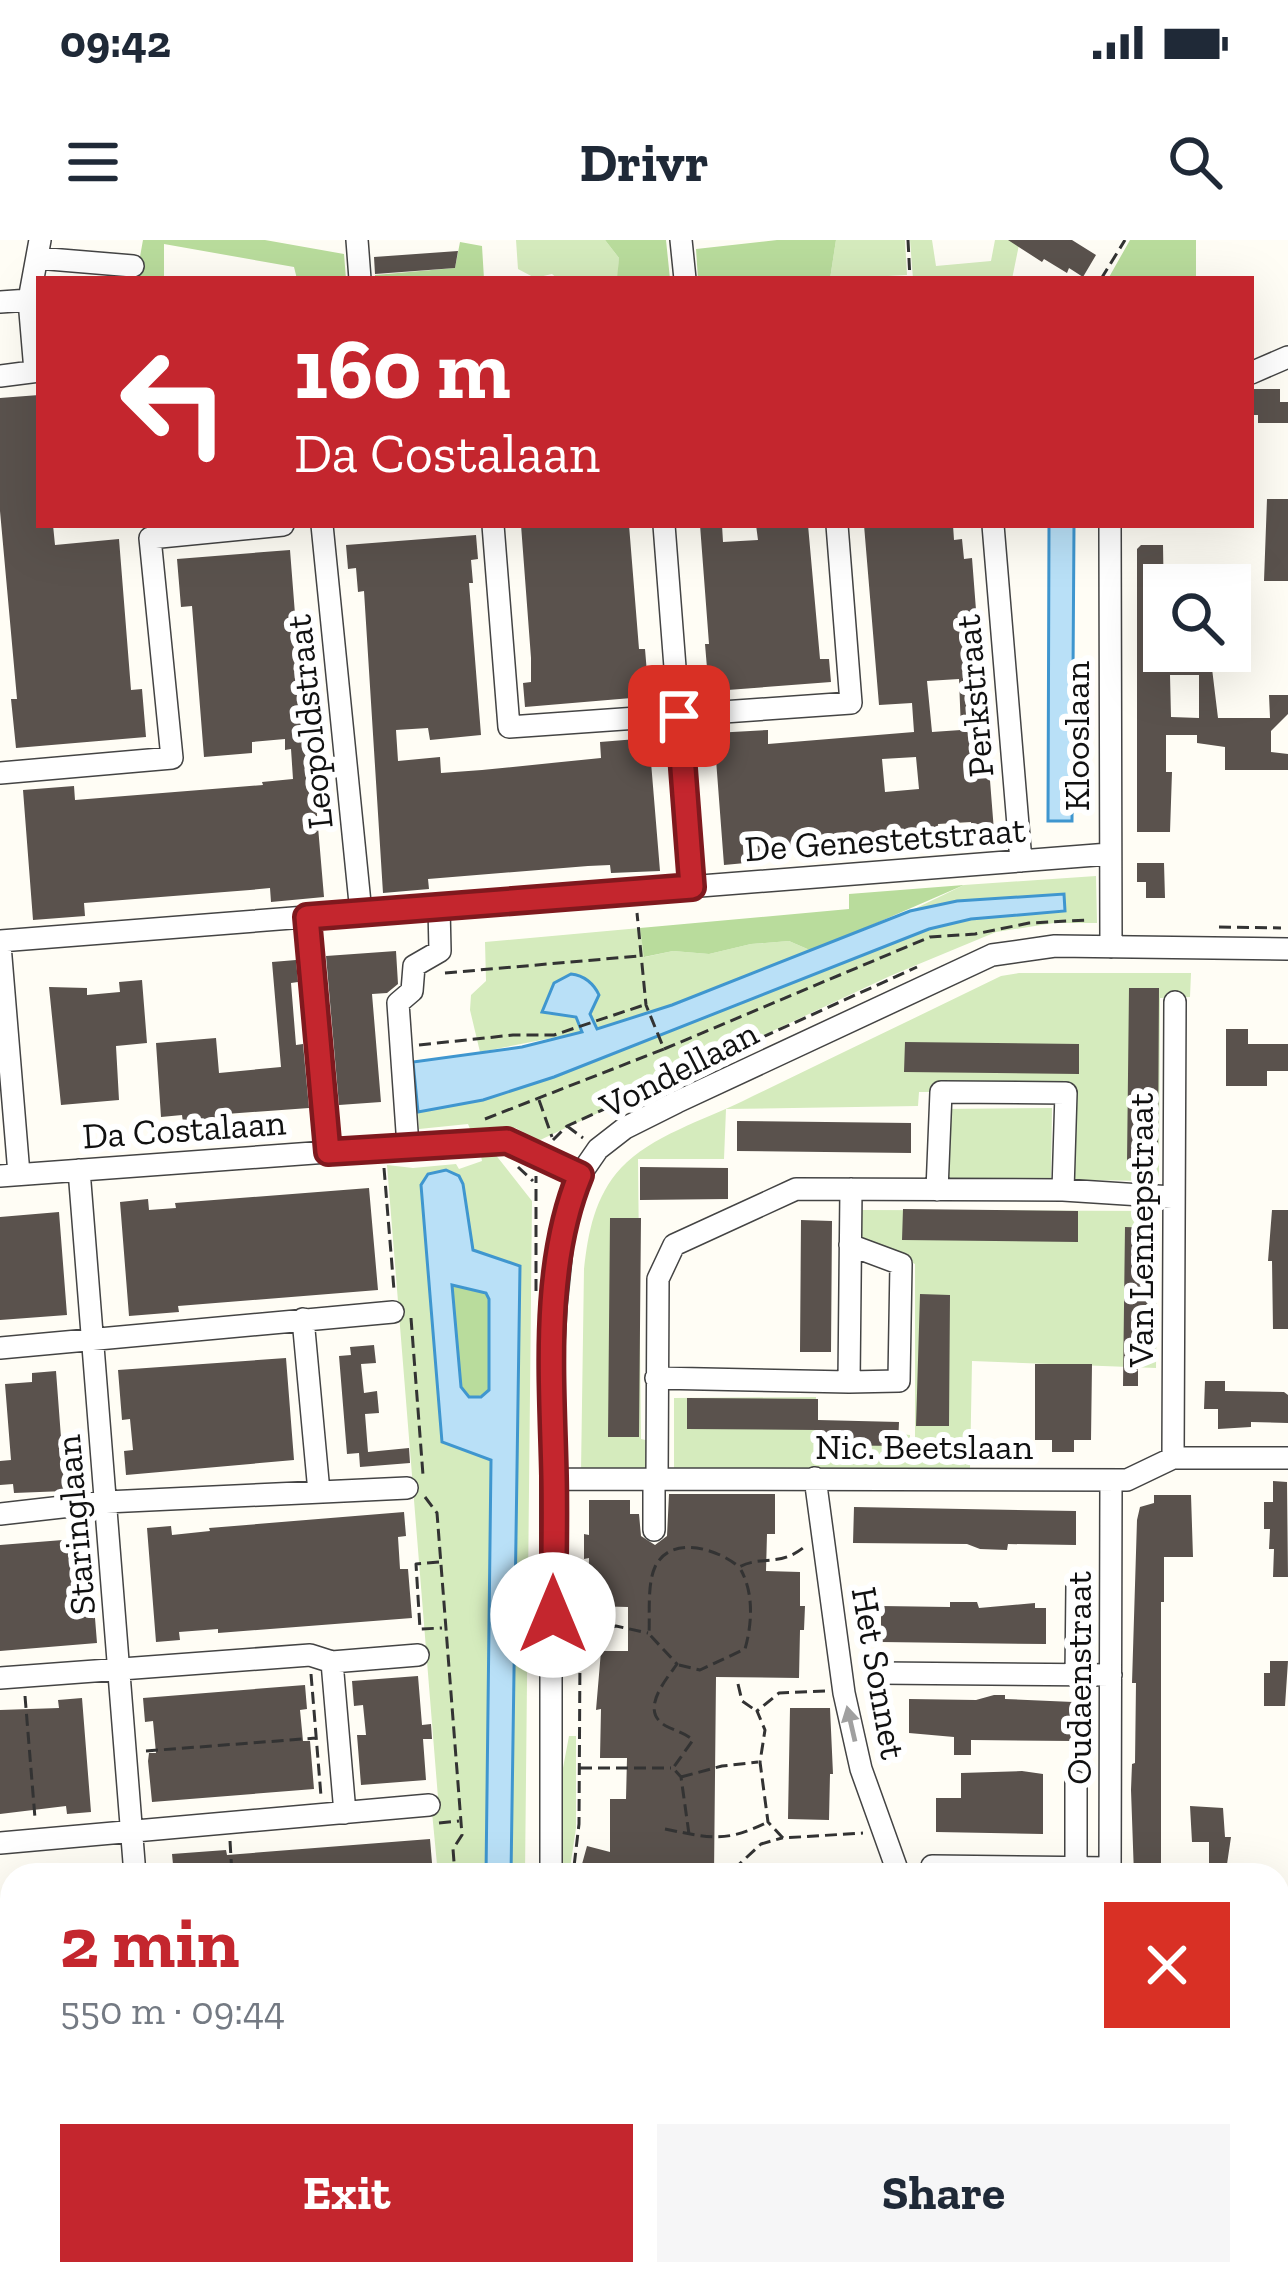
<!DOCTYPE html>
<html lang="en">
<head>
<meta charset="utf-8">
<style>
  :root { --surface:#fff; --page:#f6f6f7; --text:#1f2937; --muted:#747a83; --accent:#c4262e }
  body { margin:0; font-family:"Zilla Slab",serif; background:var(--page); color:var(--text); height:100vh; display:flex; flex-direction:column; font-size:45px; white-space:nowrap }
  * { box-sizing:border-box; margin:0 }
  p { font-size:39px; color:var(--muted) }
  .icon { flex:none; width:66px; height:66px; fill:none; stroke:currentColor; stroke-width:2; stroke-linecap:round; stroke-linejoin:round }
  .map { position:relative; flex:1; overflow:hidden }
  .drawer { position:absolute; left:0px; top:1623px; width:1290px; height:423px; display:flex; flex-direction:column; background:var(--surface); border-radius:36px 36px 0 0; box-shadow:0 12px 48px #0002 }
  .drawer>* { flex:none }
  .banner { position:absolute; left:36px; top:36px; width:1218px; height:252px; border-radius:0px; box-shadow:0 12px 48px #0002; background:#c4262e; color:#fff; overflow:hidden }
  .fabs { position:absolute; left:1143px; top:324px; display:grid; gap:24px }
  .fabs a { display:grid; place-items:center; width:108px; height:108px; border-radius:0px; background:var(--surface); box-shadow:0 12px 48px #0002; font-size:60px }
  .pin { position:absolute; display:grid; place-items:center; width:102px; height:102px; color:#fff; margin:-51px; border-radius:24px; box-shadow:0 6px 18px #0006 }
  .me { position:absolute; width:132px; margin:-66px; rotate:0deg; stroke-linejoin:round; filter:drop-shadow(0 0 9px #0008) }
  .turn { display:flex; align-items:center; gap:42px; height:252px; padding:0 60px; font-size:54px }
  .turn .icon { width:156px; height:156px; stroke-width:2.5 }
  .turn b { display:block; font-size:84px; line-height:102px }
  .round { display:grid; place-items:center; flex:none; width:126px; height:126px; border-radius:0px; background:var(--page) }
  .headline { display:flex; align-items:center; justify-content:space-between; height:204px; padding:0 60px }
  h1 { font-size:72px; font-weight:800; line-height:90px; color:var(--accent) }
  .primary-button { display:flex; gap:24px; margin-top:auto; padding:24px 60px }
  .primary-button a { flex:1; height:138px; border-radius:0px; background:var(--accent); color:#fff; font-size:48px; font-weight:800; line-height:138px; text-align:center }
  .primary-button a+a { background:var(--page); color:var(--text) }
  .status { display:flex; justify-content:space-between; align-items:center; height:84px; padding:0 60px; background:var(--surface); direction:ltr }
  .status svg { height:33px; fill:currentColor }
  header { display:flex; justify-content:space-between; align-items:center; height:156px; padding:0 60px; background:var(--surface); font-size:54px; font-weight:800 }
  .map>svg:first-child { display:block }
  .green { fill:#d5ebbd }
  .forest { fill:#b9dc9c }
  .water { fill:#b9e0f7; stroke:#3f96cf; stroke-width:3; fill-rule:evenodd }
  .building { fill:#5a524d; fill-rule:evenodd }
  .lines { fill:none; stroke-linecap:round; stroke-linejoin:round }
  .minor-casing { stroke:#444; stroke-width:24 }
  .path { stroke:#333; stroke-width:3; stroke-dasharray:12 6; stroke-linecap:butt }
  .minor { stroke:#fff; stroke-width:21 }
  .oneway { fill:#a0a0a0 }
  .route-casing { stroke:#7f191e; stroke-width:30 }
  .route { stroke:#c4262e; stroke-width:21 }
  .labels { text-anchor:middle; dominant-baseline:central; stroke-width:12; stroke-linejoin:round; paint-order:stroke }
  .street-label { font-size:36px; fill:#111; stroke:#fff }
</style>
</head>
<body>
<div class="status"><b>09:42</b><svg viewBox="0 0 49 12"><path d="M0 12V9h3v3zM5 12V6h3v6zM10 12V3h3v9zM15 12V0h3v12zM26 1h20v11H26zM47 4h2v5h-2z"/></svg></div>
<header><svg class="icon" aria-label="menu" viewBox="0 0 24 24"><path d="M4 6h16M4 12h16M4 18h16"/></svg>Drivr<svg class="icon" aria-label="search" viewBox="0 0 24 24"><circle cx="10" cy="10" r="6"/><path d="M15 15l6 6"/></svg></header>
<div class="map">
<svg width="1288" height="2044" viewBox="0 0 1288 2044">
  <rect width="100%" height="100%" fill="#fffdf5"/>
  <path class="green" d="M516,0H605L619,18L618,39H558L552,34L535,38L518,29Z
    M836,0H905L907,35L830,39Z
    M910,0H932L936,26L991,21L995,0H1020L1012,39H913Z
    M1096,636L1097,683H1054L996,692L890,736L538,901L516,888L471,891L468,884L419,889L418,872L483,860L554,837L929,689L971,679L1065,671L1063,655L957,661L910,671L964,645Z
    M640,688L645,717L673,711L709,714L751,704L789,701L812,711L672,765L597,790L590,774L599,755L592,744L577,734L546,774L576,777L583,792L480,812L470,770L471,755L486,741L485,702Z
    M1019,733H1191L1190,757L1160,758L1159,941L1074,940V851L919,852L918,866L726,869L724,919H638L641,1199L650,1201L649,1231H581L584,1029C588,992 595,956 621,928C651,896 704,880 743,861C829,819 915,778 1001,736Z
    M1052,868L1051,941L944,942L943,869Z
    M495,914L532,961L525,1635H511L520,1027L473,1010L446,930L428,934L421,945L442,1202L491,1219L486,1635H438L432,1572L439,1570L387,925L413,928L456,924L459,929L482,921L481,916Z
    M860,970L1158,971L1156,1128L972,1121L970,1229L674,1231V1158L816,1157L817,1185L910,1195V1200L915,1201V1024L859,997Z
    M569,1496H576V1588L569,1635H563L560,1544Z"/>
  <path class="forest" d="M143,0H265L344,14L346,39H297L294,27L164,4V39H136Z
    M605,0H666L670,39H617L619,18Z
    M777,0H836L830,39H698L696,9Z
    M1130,0H1196V39H1108Z
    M460,2L482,6L484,39H375V35L455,28Z
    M964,645L812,711L789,701L751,704L709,714L673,711L644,717L640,688L849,669V654Z
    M452,1045L487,1053L489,1059V1150L487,1155L470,1157L461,1147Z"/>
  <path class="water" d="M1049,285H1074L1072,581H1048Z
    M1064,654L1065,671L971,679L929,689L554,837L483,860L418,872L413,822L522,807L582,792L576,777L542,772L554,743L571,734C584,735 594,744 599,755L590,774L597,789L672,765L910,671L957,661Z
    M446,930L459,936L463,944L473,1010L520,1026L511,1635H486L491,1220L442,1202L421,945L428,934ZM452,1045L486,1053L489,1059V1150L481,1157H469L461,1147Z"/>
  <path class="building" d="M1008,0H1072L1096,15L1083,37L1069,28L1067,33L1044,19L1042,22Z
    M458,11L455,28L375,34L374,17Z
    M1251,149H1280V162H1288V183H1258V175H1251Z
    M39,155V285H53L55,305L119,299L131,450L142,449L146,497L16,508L11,459H17L0,271V158Z
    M1267,259H1288V341H1264Z
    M521,285H629L639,409H645L647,433L653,432L655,456L525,467L523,443L531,442V418Z
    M700,285H722L723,302L758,300L756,285H808L820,419H829L831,442L701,452L699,429L707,428L705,404H709Z
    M864,285H953L954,300L962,299L964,319L972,318L982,448H977L979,477H985L994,591L972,592L971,582L938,584L939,599L777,612L778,620L724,625L714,493L768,490V504L914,492L912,463L879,465ZM959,439L961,490L932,492L927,441ZM916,517L919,549L885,552L882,519Z
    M476,295L478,319L471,320L473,343H469L481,495L430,500L428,488L396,490L398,521L440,517L441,533L482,530L601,518L600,502L649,498L660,631L611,633L610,625L588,626L428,639L429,649L383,653L364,351L358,352L356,328L348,329L346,305Z
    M1141,305H1163L1164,367H1159V393L1164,398V412H1210L1218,478H1270L1269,455H1288V474L1271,491V512L1288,514V530H1225V507L1197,503V495H1166V532H1172L1170,592H1137V309ZM1170,435H1199V478L1171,477Z
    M290,310L307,528H313L324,657L271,662L270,648L250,650L84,663L85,676L33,680L23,550L74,546L75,560L263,545L262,542L293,539L291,509L285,510V499L252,502V513L204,517L192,366L181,367L177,319Z
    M1137,623H1164L1165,658H1146V642H1137Z
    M396,711L398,744L387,753L372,754L381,862L339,865L326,716Z
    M296,720L298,742L291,743L296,805L303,804L309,868L226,874L219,880L183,883L182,875L161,877L156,803L216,798L219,833L281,827L272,722Z
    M142,740L147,803L116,806L119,860L61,865L49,747L87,748V755L120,752L119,742Z
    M1129,748H1159L1158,923H1127Z
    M1226,789H1248V804H1288V831H1267V846H1226Z
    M905,802L1079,804V834L904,832Z
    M737,881L911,883V913L737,911Z
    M640,927L728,928V959L640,960Z
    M369,948L378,1050L178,1066L179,1072L129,1076L120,962L148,959L149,970L176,968L175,963Z
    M903,969L1078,971V1002L902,1000Z
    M1272,970H1288V1089H1273L1272,1021H1268Z
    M59,972L67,1075L0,1080V977Z
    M610,978H641L639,1197H608Z
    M801,980L832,981L831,1112H800Z
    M1125,987L1155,988L1154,1119H1138V1146H1123Z
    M920,1054L950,1055L949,1186H916Z
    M374,1105L376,1123L361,1124L364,1153L377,1151L379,1173L365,1174L368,1212L409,1208L410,1223L360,1227L359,1213L347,1214L339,1116L351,1115L350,1107Z
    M286,1118L294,1220L126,1235L124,1211L133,1210L130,1179L122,1180L118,1130Z
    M1035,1124H1092L1091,1200H1074V1212H1052V1200H1035Z
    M56,1131L65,1251L14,1253L13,1244L0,1245V1221L11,1220L5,1144L32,1142V1133Z
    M1205,1141H1225V1151L1284,1152L1288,1155V1183L1251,1182V1187L1218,1189V1169H1204Z
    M687,1158L818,1159V1180L899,1182L898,1206L817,1205L818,1190L687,1189Z
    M1273,1241L1287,1242L1288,1337H1273L1274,1309H1269L1270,1289H1264V1262H1273Z
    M669,1254H775V1294H767L766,1331L800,1332V1366H805L804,1390H800L799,1438L716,1437L714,1635H579L587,1606L610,1612V1559H626L627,1518H600L601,1469L596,1470L601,1411H628V1367L588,1366L589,1318L584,1319V1294L589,1295V1260H630V1274H639L641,1296L655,1305L667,1296Z
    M1154,1255H1191L1193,1317H1164V1362H1161V1635H1134L1131,1550L1132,1524L1135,1523L1136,1443H1132L1137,1280L1140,1267L1154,1263Z
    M854,1267L1076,1271V1305L1008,1304L1007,1310L980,1309L967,1304L853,1303Z
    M404,1272L406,1296L398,1297L400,1329H408L412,1378L218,1393V1389L179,1392L180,1400L156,1402L147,1288L171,1286L172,1295L210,1291L209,1288Z
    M88,1298L90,1322H83L85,1354L93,1353L97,1403L0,1411V1305Z
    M950,1362H977L979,1368L1035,1363V1368H1046V1404L881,1402V1366L950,1367Z
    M1270,1421H1288L1285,1466H1264V1433H1270Z
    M418,1436L422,1485L431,1484L432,1499H423L426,1540L361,1545L357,1495H366L363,1465L354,1466L352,1441Z
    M305,1445L307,1469L300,1470L303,1501H310L314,1549L152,1562L148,1521L149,1513H156L153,1481L145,1482L143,1458Z
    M994,1455H1005V1459L1073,1462V1501L971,1500V1515H954V1497L909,1493V1459L976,1460Z
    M82,1458L91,1572L67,1574L66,1566L0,1574V1470L59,1468L58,1460Z
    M790,1468H830L833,1534H830L829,1580L788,1579Z
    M1022,1531L1043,1534V1594L936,1592V1558H961V1533Z
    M1190,1566L1223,1568L1225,1597H1231L1226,1631H1209V1602H1192Z
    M430,1599L432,1623L288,1635H174L172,1614L226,1610L227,1615Z"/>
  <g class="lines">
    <defs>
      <path id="minor" d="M357,0L360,39
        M681,0L685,39
        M37,18L133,26
        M0,62L29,60
        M35,131L29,60L40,0
        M1251,133L1288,117
        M0,136L39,131
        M322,285L361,673
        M493,285L509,487L851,463L837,285
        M664,285L692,647
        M993,285L1021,621
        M1110,285L1111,707
        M0,533L172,518L150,298L283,285
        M307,677L328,912
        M0,701L1109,614
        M0,705L19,934
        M408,906L398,763L412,751L414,726L440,711L439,667
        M79,930L135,1635
        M0,936L491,900L519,904L580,935
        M937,950L941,852L1066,853L1063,950
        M303,1079L319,1252
        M0,1108L393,1072
        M656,1138L849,1142L851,949
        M849,1142L899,1141L901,1024L850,1005
        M1173,1218L1175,762
        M815,1238L844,1453L861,1529L899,1635
        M554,1239L1127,1240L1173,1218H1288
        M654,1239V1290
        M657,1239L658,1039L674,1005L796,949L1063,950L1172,957
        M0,1274L106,1262L407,1248
        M332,1422L345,1573
        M878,1433L1111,1435
        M1076,1435L1077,1346
        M0,1438L310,1415L332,1422L418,1415
        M1076,1542V1628
        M0,1603L429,1565
        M932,1626L1110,1628
        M551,1635V1151L556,1066L566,969L580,935L598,909L625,888L677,862L992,715L1055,706L1288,709
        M1110,1635L1111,1241
        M1278,1729H1288
        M0,1765L12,1764
        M1278,1991H1288
        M157,2034V2044
        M206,2034L207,2044
        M319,2044L322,2034
        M523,2044L525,2034
        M655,2044L659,2034
        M816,2044V2034
        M1012,2044L1013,2034
        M1116,2044V2034
        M1200,2044V2034"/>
    </defs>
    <use href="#minor" class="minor-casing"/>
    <path class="path" d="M908,0L910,39
      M1101,39L1125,0
      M1219,687L1281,688
      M445,733L639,716
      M419,805L513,795H554L644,765
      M664,809L930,697L975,694L1029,683L1088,680
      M539,860L552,897
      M485,879L664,809L646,765L637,673
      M567,886L583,898
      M553,900L567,886L917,727
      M518,927L533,941
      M384,928L394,1050
      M536,1051V936
      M411,1078L423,1235
      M425,1257L437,1273L462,1595L453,1609L455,1635
      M439,1322L416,1324L420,1389L442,1388
      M572,1380L580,1412L579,1584L573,1635
      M577,1397L616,1386L648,1393
      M679,1425L700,1430L745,1409C752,1384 754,1354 741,1330
      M311,1434L321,1556
      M738,1444L742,1461L755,1470
      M825,1451L779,1453L757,1471L765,1490L760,1522L768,1582L783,1598L863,1593
      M25,1456L35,1578
      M146,1511L316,1498
      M580,1528H671
      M681,1537L722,1526L758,1522
      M439,1583L459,1581
      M665,1589C710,1598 724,1603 766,1583
      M689,1594L681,1537L673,1528L693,1500C685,1493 676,1491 666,1486C639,1471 665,1441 677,1424L649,1394C650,1375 647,1344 655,1327C671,1293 720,1310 739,1327C763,1315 778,1327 803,1308
      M230,1601L232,1635
      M733,1630L761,1604L782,1598
      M54,2034L55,2044
      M499,2044L502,2034
      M546,2044L548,2034
      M553,2044L555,2034"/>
    <use href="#minor" class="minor"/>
  </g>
  <defs><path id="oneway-solid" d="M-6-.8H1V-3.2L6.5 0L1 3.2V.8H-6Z" transform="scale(3)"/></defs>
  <use class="oneway" href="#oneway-solid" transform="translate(851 1484) rotate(-103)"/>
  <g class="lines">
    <defs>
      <path id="route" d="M553,1375C554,1329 555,1283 554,1236C552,1139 542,1027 580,935L507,901L328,912L307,677L692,647L679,476"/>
    </defs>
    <use href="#route" class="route-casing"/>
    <use href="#route" class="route"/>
  </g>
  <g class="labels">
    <g class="street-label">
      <text transform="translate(974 456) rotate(-95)">Perkstraat</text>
      <text transform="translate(309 482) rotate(-96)">Leopoldstraat</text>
      <text transform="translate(1076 496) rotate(-90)">Klooslaan</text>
      <text transform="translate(885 599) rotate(-4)">De Genestetstraat</text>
      <text transform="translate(679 829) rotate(-27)">Vondellaan</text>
      <text transform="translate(184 889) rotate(-4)">Da Costalaan</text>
      <text transform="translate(1140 990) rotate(-90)">Van Lennepstraat</text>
      <text x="924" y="1206">Nic. Beetslaan</text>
      <text transform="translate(75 1285) rotate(-95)">Staringlaan</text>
      <text transform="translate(879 1433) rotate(80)">Het Sonnet</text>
      <text transform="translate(1078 1438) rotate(-90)">Oudaenstraat</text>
    </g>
  </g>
</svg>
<div class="fabs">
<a><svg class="icon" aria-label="search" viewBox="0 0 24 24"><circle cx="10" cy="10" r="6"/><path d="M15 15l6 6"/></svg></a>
</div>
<div class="pin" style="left:679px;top:476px;background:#d93025"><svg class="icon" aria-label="arrive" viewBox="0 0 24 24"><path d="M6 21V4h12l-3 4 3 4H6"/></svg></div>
<svg class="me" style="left:553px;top:1375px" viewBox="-20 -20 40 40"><circle r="19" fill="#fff"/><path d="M0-13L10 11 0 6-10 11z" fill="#c4262e"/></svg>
<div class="banner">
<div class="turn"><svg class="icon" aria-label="left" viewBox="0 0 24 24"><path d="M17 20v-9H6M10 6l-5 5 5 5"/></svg><div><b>160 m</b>Da Costalaan</div></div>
</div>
<section class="drawer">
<div class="headline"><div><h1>2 min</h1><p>550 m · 09:44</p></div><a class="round" style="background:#d93025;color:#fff"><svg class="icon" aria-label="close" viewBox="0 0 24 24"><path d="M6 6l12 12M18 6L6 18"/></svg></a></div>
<div class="primary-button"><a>Exit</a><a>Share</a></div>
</section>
</div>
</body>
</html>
